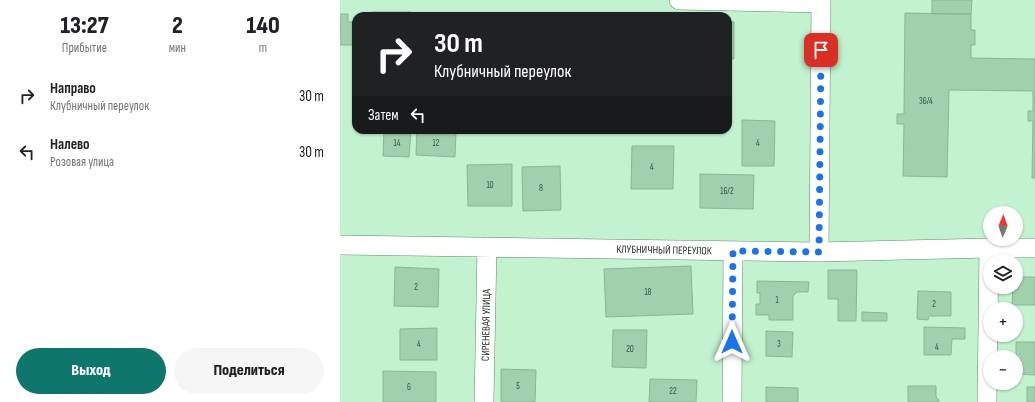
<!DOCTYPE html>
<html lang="ru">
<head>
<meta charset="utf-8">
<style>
  :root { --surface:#fff; --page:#f6f6f6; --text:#202124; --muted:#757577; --accent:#0f766e }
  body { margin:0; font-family:"Sofia Sans Condensed",sans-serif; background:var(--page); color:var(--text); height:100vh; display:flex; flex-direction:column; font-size:15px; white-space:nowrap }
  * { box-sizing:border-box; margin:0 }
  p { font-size:13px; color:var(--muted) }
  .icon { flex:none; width:22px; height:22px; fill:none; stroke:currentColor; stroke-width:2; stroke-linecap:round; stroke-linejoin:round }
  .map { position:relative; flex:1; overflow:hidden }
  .sheet { display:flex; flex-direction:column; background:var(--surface); width:340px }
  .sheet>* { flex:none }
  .guide { position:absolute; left:12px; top:12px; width:380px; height:122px; border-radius:12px; box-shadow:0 1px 3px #0004; background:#202124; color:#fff; overflow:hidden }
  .needle { width:26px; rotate:2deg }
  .buttons { position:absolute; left:643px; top:206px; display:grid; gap:8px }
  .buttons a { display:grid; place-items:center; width:40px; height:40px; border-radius:50%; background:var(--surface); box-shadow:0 1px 3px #0004; font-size:20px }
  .pin { position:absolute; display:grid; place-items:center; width:34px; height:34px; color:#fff; margin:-17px; border-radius:8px; box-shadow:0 2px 6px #0006 }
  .me { position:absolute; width:44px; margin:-22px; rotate:0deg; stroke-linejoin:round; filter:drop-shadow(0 0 3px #0008) }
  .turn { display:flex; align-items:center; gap:14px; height:84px; padding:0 16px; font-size:18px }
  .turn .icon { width:52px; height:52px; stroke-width:2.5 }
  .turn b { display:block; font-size:28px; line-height:34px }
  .then { display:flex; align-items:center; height:38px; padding:0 16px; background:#0003; gap:8px; font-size:15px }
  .eta { display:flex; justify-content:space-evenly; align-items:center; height:68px; text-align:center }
  .eta b { font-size:24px; font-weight:800; line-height:28px }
  .button { display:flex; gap:8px; margin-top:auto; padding:8px 16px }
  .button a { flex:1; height:46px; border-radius:24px; background:var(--accent); color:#fff; font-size:16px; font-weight:800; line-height:46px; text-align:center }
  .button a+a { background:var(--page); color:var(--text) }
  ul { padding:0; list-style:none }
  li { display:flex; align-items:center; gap:12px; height:56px; padding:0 16px }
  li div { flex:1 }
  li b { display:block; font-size:15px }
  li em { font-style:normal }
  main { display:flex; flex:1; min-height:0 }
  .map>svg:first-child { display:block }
  .building { fill:#a1d0ae; stroke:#89b795 }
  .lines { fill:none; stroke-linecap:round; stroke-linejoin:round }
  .minor-casing { stroke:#5f8c6c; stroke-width:20 }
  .minor { stroke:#fff; stroke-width:19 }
  .route { stroke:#1a73e8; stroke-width:7; stroke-dasharray:0 12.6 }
  .labels { text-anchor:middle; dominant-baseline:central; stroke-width:3; stroke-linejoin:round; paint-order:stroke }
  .number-label { font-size:9px; fill:#395240 }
  .street-label { font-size:11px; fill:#16281b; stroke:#fff }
</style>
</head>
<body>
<main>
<section class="sheet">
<div class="eta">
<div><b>13:27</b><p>Прибытие</p></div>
<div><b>2</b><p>мин</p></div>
<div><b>140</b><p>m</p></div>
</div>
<ul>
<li><svg class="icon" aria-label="right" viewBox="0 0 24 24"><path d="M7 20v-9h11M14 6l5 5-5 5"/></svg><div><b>Направо</b><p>Клубничный переулок</p></div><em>30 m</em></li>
<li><svg class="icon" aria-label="left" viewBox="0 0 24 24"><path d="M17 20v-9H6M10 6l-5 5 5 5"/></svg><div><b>Налево</b><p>Розовая улица</p></div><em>30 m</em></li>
</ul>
<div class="button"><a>Выход</a><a>Поделиться</a></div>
</section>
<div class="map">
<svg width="695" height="402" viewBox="0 0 695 402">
  <rect width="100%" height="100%" fill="#c2f2cf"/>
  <path class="building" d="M592,0H632L631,14H592Z
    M32,12H71V16H32Z
    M565,13L631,14V30H635V45H631V58L695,59V178H692L693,121H688V111H693V91L609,90L607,177L563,176L564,124H557V114H564Z
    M0,14H8V22H16V45H0Z
    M388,22H394V59H388Z
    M402,120L435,121L434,166H402Z
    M44,130H71L69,157L43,156Z
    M77,130H116L115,157L76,155Z
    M292,146H334L333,189H291Z
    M172,164V206H128L127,165Z
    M220,166L221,210L183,211L182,167Z
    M360,174L414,175L413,209L360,208Z
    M351,266L353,314L266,317L264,269Z
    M55,267L99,269L98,307L54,306Z
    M488,270H517L516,321H498V299H488Z
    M676,277H695V305H672L673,287H676Z
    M417,281L469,282L468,292H457L453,296V320H429V315H416V304H420V293H417Z
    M578,291L611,292V316H589L588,320L577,319Z
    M522,312L547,313V321H522Z
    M584,327L625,328V339H612L611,355H584Z
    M97,328V360H60V329Z
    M273,330H307L306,368L272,367Z
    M426,331L453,332L452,357L426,356Z
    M676,342H695V375L676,374Z
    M161,369L196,370L195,402H161Z
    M43,371L96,372V402H43Z
    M310,379L357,380L356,402H309Z
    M568,386H596V397L599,400V402H568Z
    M426,387L458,388V402H426Z
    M687,387H695V402H687Z"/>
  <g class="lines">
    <defs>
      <path id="minor" d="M339,0L481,3
        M0,245L479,252L649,248H695
        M479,252L481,0
        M144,402L147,247
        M392,402L393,251
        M647,402L649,248"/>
    </defs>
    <use href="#minor" class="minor-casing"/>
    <use href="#minor" class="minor"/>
  </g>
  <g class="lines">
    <path class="route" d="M392,342L393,251L479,252L481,50"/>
  </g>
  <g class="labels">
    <g class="number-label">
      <text x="586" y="101">36/4</text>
      <text x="57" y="143">14</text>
      <text x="96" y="143">12</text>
      <text x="418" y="143">4</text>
      <text x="312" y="167">4</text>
      <text x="150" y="185">10</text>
      <text x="201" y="188">8</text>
      <text x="387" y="191">16/2</text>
      <text x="76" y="287">2</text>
      <text x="308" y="292">18</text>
      <text x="437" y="300">1</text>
      <text x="594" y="304">2</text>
      <text x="79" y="344">4</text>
      <text x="439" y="344">3</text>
      <text x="597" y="347">4</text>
      <text x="290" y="349">20</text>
      <text x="178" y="386">5</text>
      <text x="69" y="387">6</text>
      <text x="333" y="391">22</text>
    </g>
    <g class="street-label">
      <text transform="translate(324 250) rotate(1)">КЛУБНИЧНЫЙ ПЕРЕУЛОК</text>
      <text transform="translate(146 325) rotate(-89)">СИРЕНЕВАЯ УЛИЦА</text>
    </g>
  </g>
</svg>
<div class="buttons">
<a><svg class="needle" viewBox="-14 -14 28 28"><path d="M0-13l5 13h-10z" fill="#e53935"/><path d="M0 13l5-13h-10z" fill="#757577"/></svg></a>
<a><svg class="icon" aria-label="layers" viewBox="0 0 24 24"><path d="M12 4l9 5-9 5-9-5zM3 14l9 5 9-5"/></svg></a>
<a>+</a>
<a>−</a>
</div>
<div class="pin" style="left:481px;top:50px;background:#d93025"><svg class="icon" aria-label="arrive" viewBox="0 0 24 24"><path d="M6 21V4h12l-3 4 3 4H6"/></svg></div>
<svg class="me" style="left:392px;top:342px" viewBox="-20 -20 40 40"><path d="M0-17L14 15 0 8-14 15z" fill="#1a73e8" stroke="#fff" stroke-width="4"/></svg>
<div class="guide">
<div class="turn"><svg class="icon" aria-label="right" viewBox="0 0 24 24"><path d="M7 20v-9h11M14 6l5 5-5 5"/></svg><div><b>30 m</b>Клубничный переулок</div></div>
<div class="then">Затем<svg class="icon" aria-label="left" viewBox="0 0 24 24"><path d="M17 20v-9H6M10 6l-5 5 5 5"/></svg></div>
</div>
</div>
</main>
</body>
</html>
